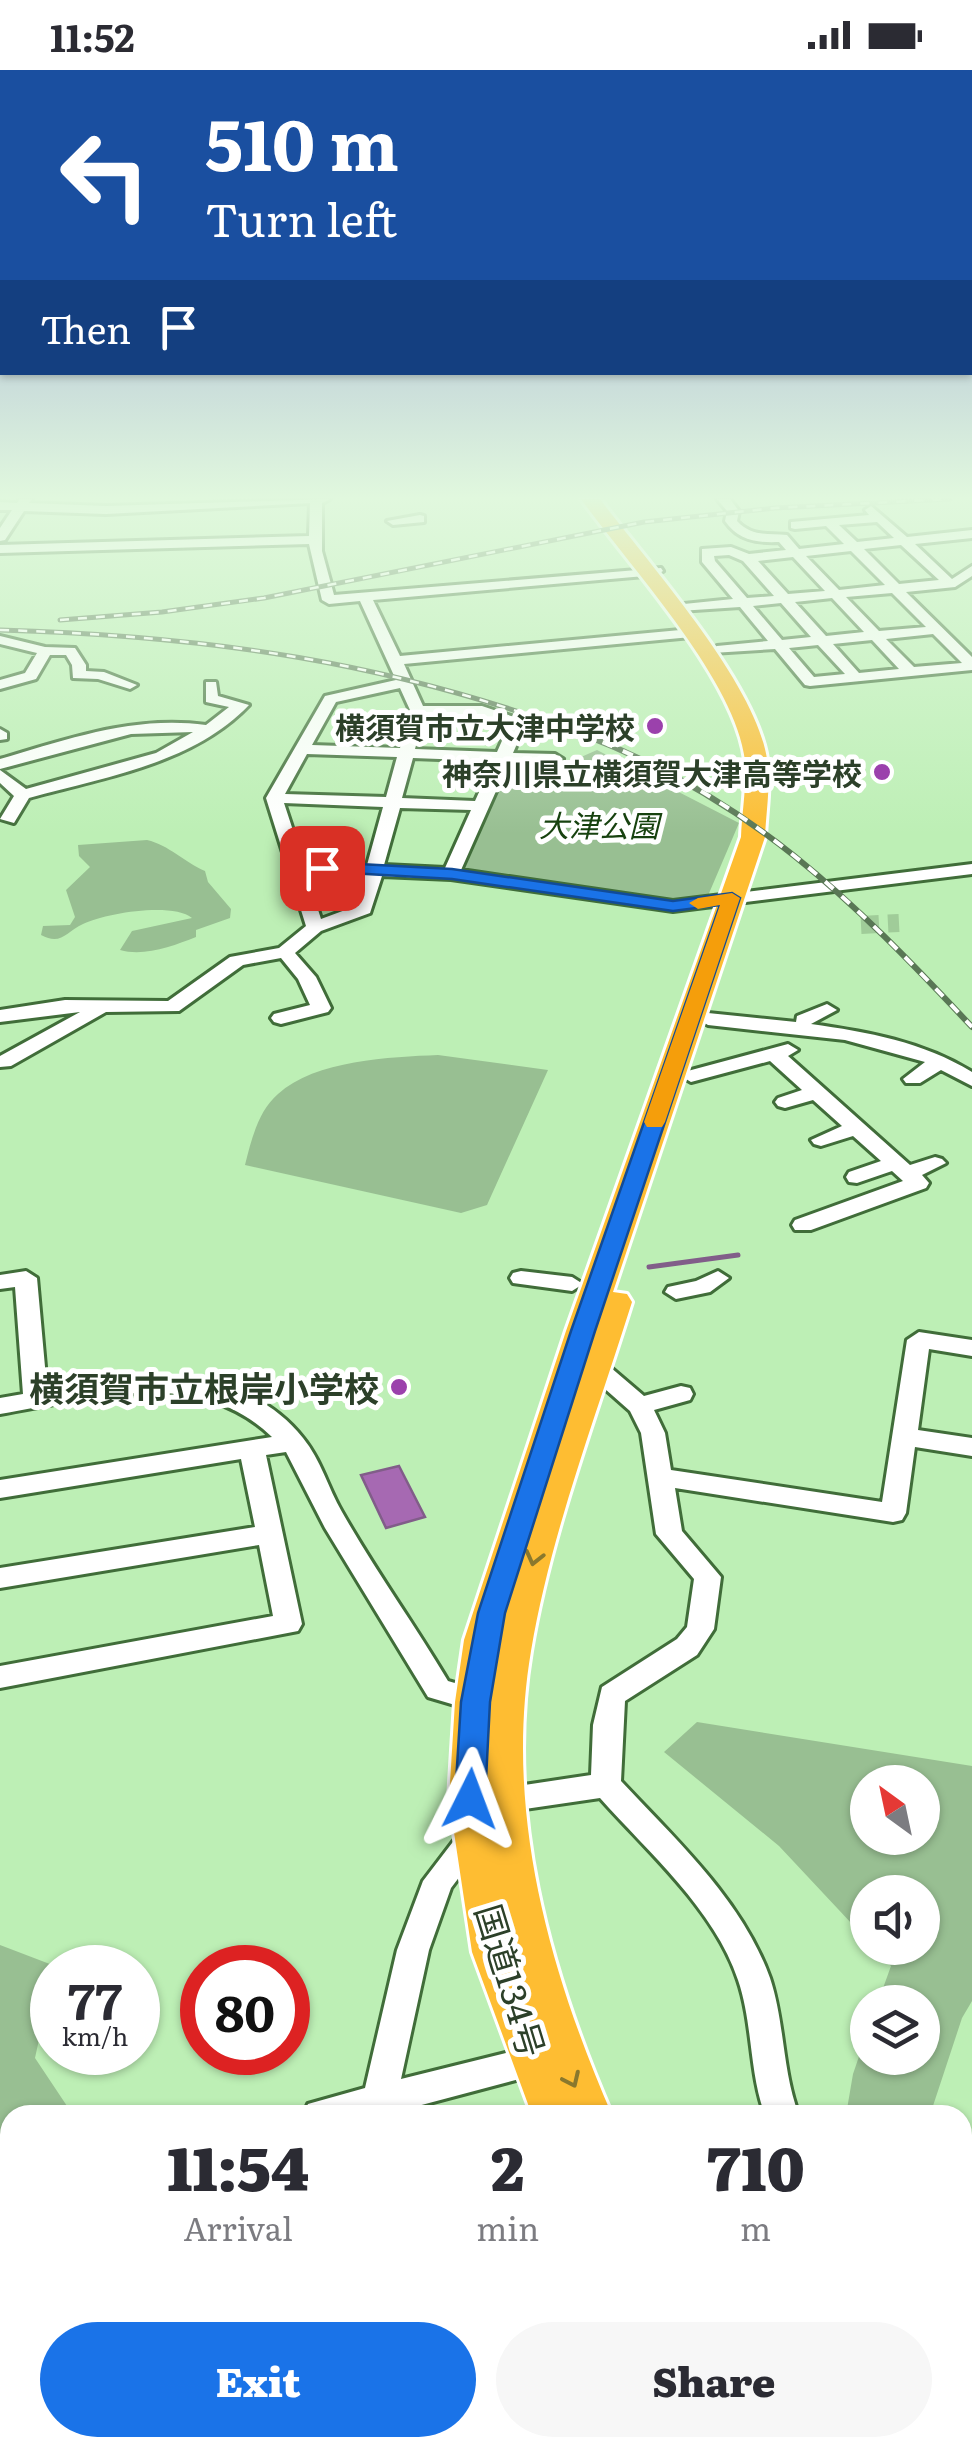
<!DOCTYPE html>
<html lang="en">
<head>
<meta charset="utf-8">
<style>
  :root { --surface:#fff; --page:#f7f7f7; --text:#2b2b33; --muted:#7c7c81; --accent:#1a73e8 }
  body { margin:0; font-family:Literata,"Noto Sans JP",serif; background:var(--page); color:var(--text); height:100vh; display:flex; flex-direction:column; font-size:38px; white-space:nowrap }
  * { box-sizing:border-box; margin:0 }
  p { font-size:32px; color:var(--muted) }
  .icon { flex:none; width:55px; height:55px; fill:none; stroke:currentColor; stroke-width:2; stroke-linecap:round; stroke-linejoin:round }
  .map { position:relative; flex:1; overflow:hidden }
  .panel { position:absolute; left:0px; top:2035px; width:972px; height:352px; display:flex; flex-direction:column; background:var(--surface); border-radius:30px 30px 0 0; box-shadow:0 2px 8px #0004 }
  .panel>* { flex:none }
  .banner { position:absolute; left:0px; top:0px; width:972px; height:305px; box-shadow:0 2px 8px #0004; background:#1a4fa0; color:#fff; overflow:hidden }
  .needle { width:65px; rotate:327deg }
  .fabs { position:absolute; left:850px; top:1695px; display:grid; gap:20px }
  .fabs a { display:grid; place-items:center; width:90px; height:90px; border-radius:50%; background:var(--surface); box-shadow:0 2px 8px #0004; font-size:50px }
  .speed { position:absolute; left:30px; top:1875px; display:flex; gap:20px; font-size:50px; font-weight:700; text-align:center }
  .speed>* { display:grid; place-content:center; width:130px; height:130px; border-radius:50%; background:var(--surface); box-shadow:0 2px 8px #0004; line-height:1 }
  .speed small { font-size:25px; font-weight:400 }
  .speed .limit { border:15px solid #d22; background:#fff; color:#111 }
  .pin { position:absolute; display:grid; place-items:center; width:85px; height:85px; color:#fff; margin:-42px; border-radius:20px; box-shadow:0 5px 15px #0006 }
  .me { position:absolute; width:110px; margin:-55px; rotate:3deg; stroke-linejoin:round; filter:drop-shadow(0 0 8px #0008) }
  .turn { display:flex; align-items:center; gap:35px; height:210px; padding:0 40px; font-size:45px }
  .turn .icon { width:130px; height:130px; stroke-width:2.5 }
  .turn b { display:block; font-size:70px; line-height:85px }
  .then { display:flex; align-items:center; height:95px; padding:0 40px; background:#0003; gap:20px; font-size:38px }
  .eta { display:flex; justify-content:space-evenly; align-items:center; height:170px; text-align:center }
  .eta b { font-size:60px; font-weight:800; line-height:70px }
  .cta { display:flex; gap:20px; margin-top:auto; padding:20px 40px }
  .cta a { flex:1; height:115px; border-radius:60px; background:var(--accent); color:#fff; font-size:40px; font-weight:800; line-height:115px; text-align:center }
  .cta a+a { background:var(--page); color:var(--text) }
  .status { display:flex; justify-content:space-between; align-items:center; height:70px; padding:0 50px; background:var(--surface); direction:ltr }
  .status svg { height:28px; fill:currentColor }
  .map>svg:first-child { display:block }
  .green { fill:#98bf92; fill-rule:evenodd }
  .water { fill:#a669b2; stroke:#815d89; stroke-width:2.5 }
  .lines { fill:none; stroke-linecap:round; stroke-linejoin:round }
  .stream { stroke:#815d89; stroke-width:5 }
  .minor-tunnel { stroke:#a0cc99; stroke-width:18; stroke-dasharray:18 9; stroke-linecap:butt }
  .minor-casing { stroke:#406d39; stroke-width:6 }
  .highway-casing { stroke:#fff; stroke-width:6 }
  .minor { fill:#fff; fill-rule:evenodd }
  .highway { fill:#febd32; fill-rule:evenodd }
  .rail-far1-casing { stroke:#597755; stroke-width:5 }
  .rail-casing { stroke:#597755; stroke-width:6 }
  .rail-far1 { stroke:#fff; stroke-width:2.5; stroke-dasharray:9; stroke-linecap:butt }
  .rail { stroke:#fff; stroke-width:4; stroke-dasharray:11; stroke-linecap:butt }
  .oneway { stroke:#8a782d }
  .route { fill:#1a73e8; stroke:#114b97; stroke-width:2.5 }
  .slow { fill:#f59e0b }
  .poi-dot { fill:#9b41ac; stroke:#fff; stroke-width:4 }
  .labels { text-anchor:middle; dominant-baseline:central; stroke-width:10; stroke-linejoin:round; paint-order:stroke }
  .far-poi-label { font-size:30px; font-weight:bold; fill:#2c4029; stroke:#fff; text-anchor:end }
  .far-park-label { font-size:30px; font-style:italic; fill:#17420f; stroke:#fff }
  .poi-label { font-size:35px; font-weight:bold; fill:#2c4029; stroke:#fff; text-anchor:end }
  .street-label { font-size:35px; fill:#2c4029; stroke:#fff }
</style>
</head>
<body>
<div class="status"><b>11:52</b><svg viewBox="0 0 49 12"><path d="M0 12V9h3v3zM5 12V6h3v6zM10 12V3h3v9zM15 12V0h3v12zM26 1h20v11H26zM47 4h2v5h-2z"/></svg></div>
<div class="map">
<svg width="972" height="2386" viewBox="0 0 972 2386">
  <rect width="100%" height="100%" fill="#bdefb5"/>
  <path class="green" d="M597,680L739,753L707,828L671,831L454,802L508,691H572Z
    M147,770C169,775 184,792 205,801L208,812L231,839L230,848L196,860V867C173,876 144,887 120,880L132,861L192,848C173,832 105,843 83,854C66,862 61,876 41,865L43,856L70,855L75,847L66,820L90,797L79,786L78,775Z
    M438,985L548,1000L487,1135L461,1143L245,1095C251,1071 258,1041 278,1024C315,990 391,987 438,985Z
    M697,1652L972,1696V1931L962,1948L930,2045H846L853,2004L867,1963L868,1988H922V1932H878L891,1896L874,1878H922V1822H868L867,1870L779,1776L664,1682ZM922,1712V1768H868V1712Z
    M0,1875L55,1896L35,1988L73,2045H10V2302L0,2330Z"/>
  <path class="water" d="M399,1396L425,1447L386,1458L361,1405Z"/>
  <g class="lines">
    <path class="stream" d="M649,1197L738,1185"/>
    <path class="minor-tunnel" d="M861,855L899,853"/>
    <defs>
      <path id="minor" d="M20,429H32L29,433L106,436L330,429L322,433V481L334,525L661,498L663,501L656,505L373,530L400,586L691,559L698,563L691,567L404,594L423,636H482L523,650L526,653L513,683L555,684L563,689L555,694L509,692L461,800L673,831L972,794V804L673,841L451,809L382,806L370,843L321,861L295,883L316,907L331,938L328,942L281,954L274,952L271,948L274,944L310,935L298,909L281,888L243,895L179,941L106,942L11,996L0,997V986L80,942L0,952V940L65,930L168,931L230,887L279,878L306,856L266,728L325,626L396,610L360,531L329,534L322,530L309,474L0,483V475L309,466L310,433L106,444L24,441L5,470L0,471V458L12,440H0V432L17,433ZM400,618L410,640L400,678L312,675L336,632ZM424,645L481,646L509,655L497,682L415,679ZM307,684L397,687L386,727L285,724ZM413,688L493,691L475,731L402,728ZM284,733L383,737L367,795L303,791ZM400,738L471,740L445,798L384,795ZM306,802L365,805L356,836L321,849Z
        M717,429H730L739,441L737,451C752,467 767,463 787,465L799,479L844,474L826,456L795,459L791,458V452L869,445L865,440L871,436L907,467L972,460V468L915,474L952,509L972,496V506L955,517L906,522L972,587V600L810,616L805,615L775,579L712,583L710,580L717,576L768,571L740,537L679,541L677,538L684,534L733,529L702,492V479L731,477L749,484L786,480L779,472C756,473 738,470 725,451L727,441ZM877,452L894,468L857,472L839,455ZM901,475L939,510L899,514L864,479ZM851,481L885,515L839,520L806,486ZM729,485L743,491L774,526L747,528L715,491L714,486ZM793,487L825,521L788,524L758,491ZM892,523L926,557L879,561L846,527ZM832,528L864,562L826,566L795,532ZM781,533L811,567L782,570L753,536ZM933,564L962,593L914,597L886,569ZM872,570L899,599L859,603L833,574ZM818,575L845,604L814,607L789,578Z
        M420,445L424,446V452L393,455L387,451Z
        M0,566L45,577L75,578L86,595V601L104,602L137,615L130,619L98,609L73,608L72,595L66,585H50L36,609L0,619V610L25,603L37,583L0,574Z
        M206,612H216L218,626L249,635C193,694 104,707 29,728L14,753L0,749L14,726L0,713V700L26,719L156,683L193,662L131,664L0,699V689C68,669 135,645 206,655L229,637L206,632Z
        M0,659L7,663V669L0,670Z
        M827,934L837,940L811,954C868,962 923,972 972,1002V1016L941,1000L920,1013H906L903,1009L925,992L845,970L708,955L698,949L708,943L796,952L797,946Z
        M788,974L798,980L788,986L910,1095L935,1087L942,1089L946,1093L922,1105L929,1113L926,1118L811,1160H795L792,1155L795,1150L903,1111L892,1101L857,1113L849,1112L846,1107L849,1102L881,1091L853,1066L821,1076L814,1074L811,1070L842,1056L813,1030L785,1038L778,1036L775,1032L778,1028L802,1020L770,991L691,1012L681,1006L684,1002Z
        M26,1201L37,1208L47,1319C134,1304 241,1290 303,1368C321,1390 328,1418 342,1442C375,1500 414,1554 448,1611L492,1624L496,1632L492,1640L482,1643L428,1627L325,1458L286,1382L266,1385L302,1554L298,1561L0,1618V1596L273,1546L259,1475L0,1518V1498L255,1457L241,1389L0,1428V1410L272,1367C198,1295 90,1329 0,1344V1328L23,1324L15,1217L0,1219V1205Z
        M521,1201L572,1207L583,1214L572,1221L513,1213L510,1208L513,1203Z
        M718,1201L729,1208L710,1222L676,1229L665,1222L668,1217L696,1211Z
        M919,1262L972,1270V1286L929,1279L918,1360L972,1368V1386L915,1377L906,1443L902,1450L893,1452L675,1418L682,1461L721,1507L714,1559L697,1585L625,1631L621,1711C676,1770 742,1830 770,1908C785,1953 782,2001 799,2045H765C749,2002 753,1954 738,1910C715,1840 648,1782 600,1728L504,1742L494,1739L489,1730L494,1721L504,1718L591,1705L593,1655L602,1617L677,1569L687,1557L694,1509L656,1464L641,1363L630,1341L587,1303L583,1297L587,1291H603L644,1326L681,1316L690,1318L693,1324L690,1330L654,1340L665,1363L671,1400L882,1432L907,1270Z
        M476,1752L487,1756L491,1765L451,1818L429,1880L401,2009L534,1976L546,1980L551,1991L546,2002L399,2041V2045H303L308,2034L365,2018L397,1880L423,1811L465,1756Z
        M202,2378H240L238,2386H200Z
        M359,2378H397V2386H359Z"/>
      <path id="highway" d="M581,429H600C648,493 756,613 767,689C771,714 766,742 765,767L613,1222L627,1224L632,1232C596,1347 551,1462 531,1581C504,1741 549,1900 612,2045H532L472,1882L449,1729L455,1632L464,1570L566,1261L741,767C742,742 747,714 745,690C735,609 630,497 581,429Z
        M715,2378H827L831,2386H719Z"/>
    </defs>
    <use href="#minor" class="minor-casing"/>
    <use href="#highway" class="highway-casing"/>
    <use href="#minor" class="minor"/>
    <use href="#highway" class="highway"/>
    <defs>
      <path id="rail-far1" d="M60,550L162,542L264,528L644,452L775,438L950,429
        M0,560C210,566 391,592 588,666"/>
      <path id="rail" d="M582,664C750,728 852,829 972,957"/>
    </defs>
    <use href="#rail-far1" class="rail-far1-casing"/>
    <use href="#rail" class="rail-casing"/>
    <use href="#rail-far1" class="rail-far1"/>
    <use href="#rail" class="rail"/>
  </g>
  <defs><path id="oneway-chevron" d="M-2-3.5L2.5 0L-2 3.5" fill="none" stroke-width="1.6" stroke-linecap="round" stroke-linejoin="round" transform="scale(2.5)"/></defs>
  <g class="oneway">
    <use href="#oneway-chevron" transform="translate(534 1488) rotate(104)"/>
    <use href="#oneway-chevron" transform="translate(572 2010) rotate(65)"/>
  </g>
  <linearGradient id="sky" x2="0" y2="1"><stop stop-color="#8d96d2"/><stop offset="0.56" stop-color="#e1f8de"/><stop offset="1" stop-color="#e1f8de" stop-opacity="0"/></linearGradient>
  <rect width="972" height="764" fill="url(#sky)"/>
  <path class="route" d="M322,792L452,799L673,831L732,823L740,828L595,1261L505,1543L490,1632L485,1729L480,1738L470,1741L459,1738L455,1729L461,1632L478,1543L571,1261L720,835L673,841L452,809L316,801V794Z"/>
  <path class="slow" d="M732,823L740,828L665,1052L662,1057H647L644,1052L720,835L698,839L689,833L698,828Z"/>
  <g class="poi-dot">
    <circle cx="655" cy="656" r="10"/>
    <circle cx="882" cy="702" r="10"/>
    <circle cx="399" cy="1317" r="10"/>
  </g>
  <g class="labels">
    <g class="far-poi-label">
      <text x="635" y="656">横須賀市立大津中学校</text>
      <text x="862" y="702">神奈川県立横須賀大津高等学校</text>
    </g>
    <g class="far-park-label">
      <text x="599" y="754">大津公園</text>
    </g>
    <g class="poi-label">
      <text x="379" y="1317">横須賀市立根岸小学校</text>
    </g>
    <g class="street-label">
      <text transform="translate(512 1910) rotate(73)">国道134号</text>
    </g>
  </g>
</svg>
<div class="fabs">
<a><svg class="needle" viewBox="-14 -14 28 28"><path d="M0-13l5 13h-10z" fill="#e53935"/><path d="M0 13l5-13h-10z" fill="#7c7c81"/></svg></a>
<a><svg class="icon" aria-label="sound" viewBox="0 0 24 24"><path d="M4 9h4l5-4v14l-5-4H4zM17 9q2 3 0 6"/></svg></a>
<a><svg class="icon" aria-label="layers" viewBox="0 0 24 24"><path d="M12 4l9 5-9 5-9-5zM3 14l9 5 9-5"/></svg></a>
</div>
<div class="speed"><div>77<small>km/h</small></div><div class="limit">80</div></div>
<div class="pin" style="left:322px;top:798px;background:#d93025"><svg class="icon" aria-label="arrive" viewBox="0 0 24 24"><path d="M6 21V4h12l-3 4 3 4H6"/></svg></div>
<svg class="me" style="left:470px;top:1729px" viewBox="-20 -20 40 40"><path d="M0-17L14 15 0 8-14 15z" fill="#1a73e8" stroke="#fff" stroke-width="4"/></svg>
<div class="banner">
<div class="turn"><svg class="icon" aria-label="left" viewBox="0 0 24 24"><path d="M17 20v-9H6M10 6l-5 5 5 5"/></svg><div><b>510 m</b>Turn left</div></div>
<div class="then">Then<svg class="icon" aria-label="arrive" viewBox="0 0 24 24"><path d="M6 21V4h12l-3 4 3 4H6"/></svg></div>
</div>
<section class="panel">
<div class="eta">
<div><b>11:54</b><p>Arrival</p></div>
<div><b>2</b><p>min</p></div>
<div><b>710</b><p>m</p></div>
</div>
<div class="cta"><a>Exit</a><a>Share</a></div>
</section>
</div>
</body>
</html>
